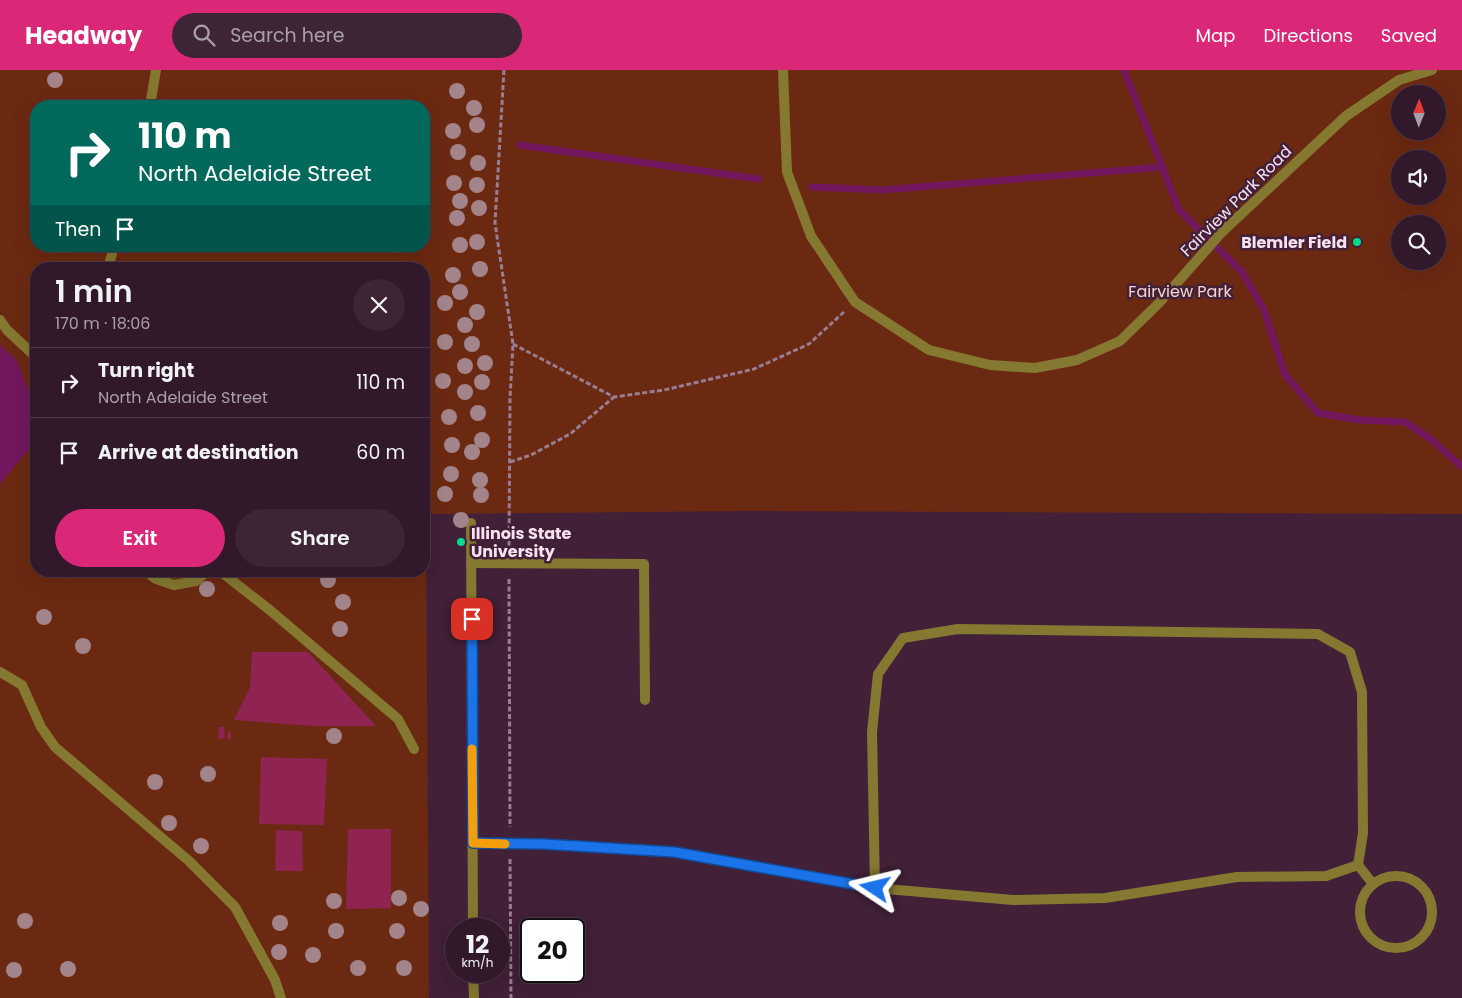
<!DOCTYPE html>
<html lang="en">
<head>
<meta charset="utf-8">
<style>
  :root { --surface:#31182a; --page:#3d2536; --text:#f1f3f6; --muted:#a8a0a8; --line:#4c3747; --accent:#db2777 }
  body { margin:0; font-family:Poppins,sans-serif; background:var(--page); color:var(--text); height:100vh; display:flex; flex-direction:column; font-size:19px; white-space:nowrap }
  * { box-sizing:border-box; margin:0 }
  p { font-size:16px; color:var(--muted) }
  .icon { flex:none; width:28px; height:28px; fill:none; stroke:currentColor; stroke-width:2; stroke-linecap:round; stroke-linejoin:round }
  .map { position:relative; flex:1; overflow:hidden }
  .details { position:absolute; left:30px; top:192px; width:400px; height:315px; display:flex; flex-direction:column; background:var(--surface); border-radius:20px; box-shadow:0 5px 20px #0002,0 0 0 1px var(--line) }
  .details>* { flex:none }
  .hud { position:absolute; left:30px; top:30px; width:400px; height:152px; border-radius:20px; box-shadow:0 5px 20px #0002,0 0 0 1px var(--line); background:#00695c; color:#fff; overflow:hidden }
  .needle { width:32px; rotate:1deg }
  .fabs { position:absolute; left:1391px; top:15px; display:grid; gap:10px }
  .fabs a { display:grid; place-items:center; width:55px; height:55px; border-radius:50%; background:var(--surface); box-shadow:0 5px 20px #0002,0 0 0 1px var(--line); font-size:25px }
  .speed { position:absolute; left:445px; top:848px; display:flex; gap:10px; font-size:25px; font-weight:700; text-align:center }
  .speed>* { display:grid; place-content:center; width:65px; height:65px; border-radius:50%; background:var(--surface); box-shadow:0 5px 20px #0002,0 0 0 1px var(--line); line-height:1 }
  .speed small { font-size:12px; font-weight:400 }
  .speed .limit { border:2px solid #111; border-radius:8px; background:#fff; color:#111 }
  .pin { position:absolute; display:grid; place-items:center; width:42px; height:42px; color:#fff; margin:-21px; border-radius:10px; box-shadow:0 2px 8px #0006 }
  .me { position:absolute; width:55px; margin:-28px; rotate:280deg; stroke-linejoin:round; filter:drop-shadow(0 0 4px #0008) }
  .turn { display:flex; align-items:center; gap:18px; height:105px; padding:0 25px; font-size:22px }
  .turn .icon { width:65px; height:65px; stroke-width:2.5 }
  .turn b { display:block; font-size:35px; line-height:42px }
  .then { display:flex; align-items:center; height:48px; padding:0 25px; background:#0003; gap:10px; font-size:19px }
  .round { display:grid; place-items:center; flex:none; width:52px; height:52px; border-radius:26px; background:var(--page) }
  .headline { display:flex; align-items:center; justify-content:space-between; height:85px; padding:0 25px }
  h1 { font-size:30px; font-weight:600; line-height:38px }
  .primary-button { display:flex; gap:10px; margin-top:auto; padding:10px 25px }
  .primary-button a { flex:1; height:58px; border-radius:30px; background:var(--accent); color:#fff; font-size:20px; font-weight:600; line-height:58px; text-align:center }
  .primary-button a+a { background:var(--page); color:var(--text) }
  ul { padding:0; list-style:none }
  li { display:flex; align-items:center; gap:15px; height:70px; padding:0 25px; border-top:1px solid var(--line) }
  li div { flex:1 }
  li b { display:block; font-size:19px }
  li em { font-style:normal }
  header { display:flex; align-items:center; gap:30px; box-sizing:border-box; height:70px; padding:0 25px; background:var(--accent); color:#fff }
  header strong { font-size:24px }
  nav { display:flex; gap:28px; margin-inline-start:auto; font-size:18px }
  .search { width:350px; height:45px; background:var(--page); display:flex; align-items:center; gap:12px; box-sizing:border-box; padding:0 18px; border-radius:28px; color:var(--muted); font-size:19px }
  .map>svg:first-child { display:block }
  .green { fill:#6c2911; fill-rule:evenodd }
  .water { fill:#73175f }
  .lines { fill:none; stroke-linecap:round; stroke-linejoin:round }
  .stream { stroke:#73175f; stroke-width:7 }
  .building { fill:#8f2452 }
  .path { stroke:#997d90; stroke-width:3; stroke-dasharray:5 2.5; stroke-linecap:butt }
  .service { stroke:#857830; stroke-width:10 }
  .minor { stroke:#857830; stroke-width:10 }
  .tree { fill:#a3848a }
  .route-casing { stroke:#114b97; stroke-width:12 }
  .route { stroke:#1a73e8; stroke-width:9 }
  .slow { stroke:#f59e0b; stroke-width:9 }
  .poi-dot { fill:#00d98c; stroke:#412038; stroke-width:2 }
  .labels { text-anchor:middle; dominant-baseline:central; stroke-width:5; stroke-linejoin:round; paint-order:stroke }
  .street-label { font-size:16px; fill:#f8e1f0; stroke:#412038 }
  .poi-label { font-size:16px; font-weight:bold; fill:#f8e1f0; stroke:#412038; text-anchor:end }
  .park-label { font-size:16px; fill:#f4d6cd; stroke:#412038 }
</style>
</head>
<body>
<header>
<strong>Headway</strong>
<div class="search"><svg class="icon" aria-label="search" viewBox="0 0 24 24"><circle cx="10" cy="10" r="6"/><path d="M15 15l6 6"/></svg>Search here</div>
<nav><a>Map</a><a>Directions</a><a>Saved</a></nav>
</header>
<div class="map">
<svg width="1462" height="928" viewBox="0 0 1462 928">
  <rect width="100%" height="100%" fill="#412038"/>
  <path class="green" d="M0,0H1462V444L745,441L426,444L429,928H0ZM1400,24H1438V61H1400ZM36,36H424V176H36ZM1400,89H1438V126H1400ZM1400,154H1438V191H1400ZM36,199H424V501H36Z"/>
  <path class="water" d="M0,275L16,289L36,339V368L26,383L0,414Z"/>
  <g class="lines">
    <path class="stream" d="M1124,0L1179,140L1242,202L1264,240L1285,305L1318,343L1360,350L1405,352L1432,370L1462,397
      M520,75L759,109
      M812,117L883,120L1163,97"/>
  </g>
  <path class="building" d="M252,582H308L376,656H313L234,650L250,617Z
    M219,657H224L225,668L218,669Z
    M228,661H231V669H227Z
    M261,687L327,689L324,755L259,754Z
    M348,759H391V838L346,839Z
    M276,760L302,761L303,801H275Z"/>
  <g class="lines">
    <path class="path" d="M504,0L495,153L513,274L510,328L509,477
      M513,274L614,327L664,320L754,299L809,274L844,242
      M510,392L531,385L570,364L614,327
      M509,509L510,757
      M510,789L511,928"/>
    <path class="service" d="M783,0L787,102L811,166L855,232L929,280L990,295L1035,298L1077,290L1120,271L1159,233L1222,162L1346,46L1399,10L1432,0
      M150,36L156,0
      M108,199L114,176
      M0,250L7,260L36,287
      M471,493L644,494L645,630
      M146,501L156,509L174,515L196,511L207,501
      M220,501L271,541L398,649L414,679
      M0,602L22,615L41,657L55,677L189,791L235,837L275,910L281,928
      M473,773L543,774L674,782L875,818L1013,830L1105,828L1237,807L1326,806L1358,795L1363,763L1362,622L1350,582L1318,564L958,559L903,568L878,604L872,662L875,818
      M1358,795L1373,814
      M1360 842a36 36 0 1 1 72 0a36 36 0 1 1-72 0Z"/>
    <path class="minor" d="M471,453L473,859
      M473,901L474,928"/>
  </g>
  <g class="tree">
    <circle cx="55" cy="10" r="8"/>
    <circle cx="457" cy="21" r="8"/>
    <circle cx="474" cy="38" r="8"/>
    <circle cx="477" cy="55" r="8"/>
    <circle cx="453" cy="61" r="8"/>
    <circle cx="458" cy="82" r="8"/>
    <circle cx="478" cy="93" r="8"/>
    <circle cx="454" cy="113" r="8"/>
    <circle cx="477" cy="115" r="8"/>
    <circle cx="460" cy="131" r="8"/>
    <circle cx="479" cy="138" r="8"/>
    <circle cx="457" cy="148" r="8"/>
    <circle cx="477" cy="172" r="8"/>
    <circle cx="460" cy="175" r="8"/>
    <circle cx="480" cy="199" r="8"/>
    <circle cx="453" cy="205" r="8"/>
    <circle cx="460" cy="222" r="8"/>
    <circle cx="445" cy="233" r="8"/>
    <circle cx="477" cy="242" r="8"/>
    <circle cx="465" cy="255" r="8"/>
    <circle cx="445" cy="272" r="8"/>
    <circle cx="472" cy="274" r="8"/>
    <circle cx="485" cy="293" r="8"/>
    <circle cx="465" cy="296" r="8"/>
    <circle cx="443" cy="311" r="8"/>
    <circle cx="482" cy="312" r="8"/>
    <circle cx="465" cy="322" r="8"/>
    <circle cx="478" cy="343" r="8"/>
    <circle cx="449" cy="347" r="8"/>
    <circle cx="482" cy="370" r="8"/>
    <circle cx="452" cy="375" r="8"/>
    <circle cx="472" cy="382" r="8"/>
    <circle cx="451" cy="404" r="8"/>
    <circle cx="480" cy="410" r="8"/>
    <circle cx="445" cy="424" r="8"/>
    <circle cx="481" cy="425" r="8"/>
    <circle cx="461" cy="450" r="8"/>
    <circle cx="328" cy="510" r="8"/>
    <circle cx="207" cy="519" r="8"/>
    <circle cx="343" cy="532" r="8"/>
    <circle cx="44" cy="547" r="8"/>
    <circle cx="340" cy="559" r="8"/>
    <circle cx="83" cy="576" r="8"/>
    <circle cx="334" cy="666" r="8"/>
    <circle cx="208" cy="704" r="8"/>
    <circle cx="155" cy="712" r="8"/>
    <circle cx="169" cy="753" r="8"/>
    <circle cx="201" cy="776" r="8"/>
    <circle cx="399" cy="828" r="8"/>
    <circle cx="334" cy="831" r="8"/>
    <circle cx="421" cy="839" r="8"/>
    <circle cx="25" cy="851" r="8"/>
    <circle cx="280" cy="853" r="8"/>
    <circle cx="336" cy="861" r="8"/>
    <circle cx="397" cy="861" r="8"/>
    <circle cx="279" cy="882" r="8"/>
    <circle cx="313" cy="885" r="8"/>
    <circle cx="358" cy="898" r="8"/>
    <circle cx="404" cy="898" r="8"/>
    <circle cx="68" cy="899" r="8"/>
    <circle cx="14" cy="900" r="8"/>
  </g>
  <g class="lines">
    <defs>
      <path id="route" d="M472,549L473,773L543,774L674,782L875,818"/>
    </defs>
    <use href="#route" class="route-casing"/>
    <use href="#route" class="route"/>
    <path class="slow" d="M472,679L473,773L505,774"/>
  </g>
  <g class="poi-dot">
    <circle cx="1357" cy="172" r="5"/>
    <circle cx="461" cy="472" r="5"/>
  </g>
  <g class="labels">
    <g class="street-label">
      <text transform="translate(1236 131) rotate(-45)">Fairview Park Road</text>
    </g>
    <g class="poi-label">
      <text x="1347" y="172">Blemler Field</text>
      <text x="471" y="463" text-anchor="start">Illinois State<tspan x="471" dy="18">University</tspan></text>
    </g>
    <g class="park-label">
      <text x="1180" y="221">Fairview Park</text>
    </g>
  </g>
</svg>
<div class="fabs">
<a><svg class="needle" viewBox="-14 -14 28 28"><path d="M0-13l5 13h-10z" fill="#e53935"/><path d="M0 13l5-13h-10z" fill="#a8a0a8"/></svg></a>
<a><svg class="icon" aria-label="sound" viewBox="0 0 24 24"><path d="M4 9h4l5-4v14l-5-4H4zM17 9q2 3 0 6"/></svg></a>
<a><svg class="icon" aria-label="search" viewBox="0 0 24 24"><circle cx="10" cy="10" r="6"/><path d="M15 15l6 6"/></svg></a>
</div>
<div class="speed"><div>12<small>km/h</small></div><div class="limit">20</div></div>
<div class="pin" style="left:472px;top:549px;background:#d93025"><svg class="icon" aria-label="arrive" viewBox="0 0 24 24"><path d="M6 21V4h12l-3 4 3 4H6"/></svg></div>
<svg class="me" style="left:875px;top:818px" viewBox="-20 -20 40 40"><path d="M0-17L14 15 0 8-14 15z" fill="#1a73e8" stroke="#fff" stroke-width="4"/></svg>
<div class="hud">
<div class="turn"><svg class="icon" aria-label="right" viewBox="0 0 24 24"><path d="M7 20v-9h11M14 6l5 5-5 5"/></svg><div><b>110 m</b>North Adelaide Street</div></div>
<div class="then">Then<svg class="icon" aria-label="arrive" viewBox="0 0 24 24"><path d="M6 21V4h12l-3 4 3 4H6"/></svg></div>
</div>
<section class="details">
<div class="headline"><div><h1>1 min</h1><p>170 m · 18:06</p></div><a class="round"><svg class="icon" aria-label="close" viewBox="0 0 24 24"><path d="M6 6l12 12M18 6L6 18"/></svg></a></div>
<ul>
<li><svg class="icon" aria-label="right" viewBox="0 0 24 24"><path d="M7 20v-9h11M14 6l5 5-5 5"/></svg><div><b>Turn right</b><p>North Adelaide Street</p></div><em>110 m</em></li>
<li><svg class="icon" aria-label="arrive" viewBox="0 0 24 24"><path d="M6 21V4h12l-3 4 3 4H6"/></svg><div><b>Arrive at destination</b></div><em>60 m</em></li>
</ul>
<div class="primary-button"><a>Exit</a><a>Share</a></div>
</section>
</div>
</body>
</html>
